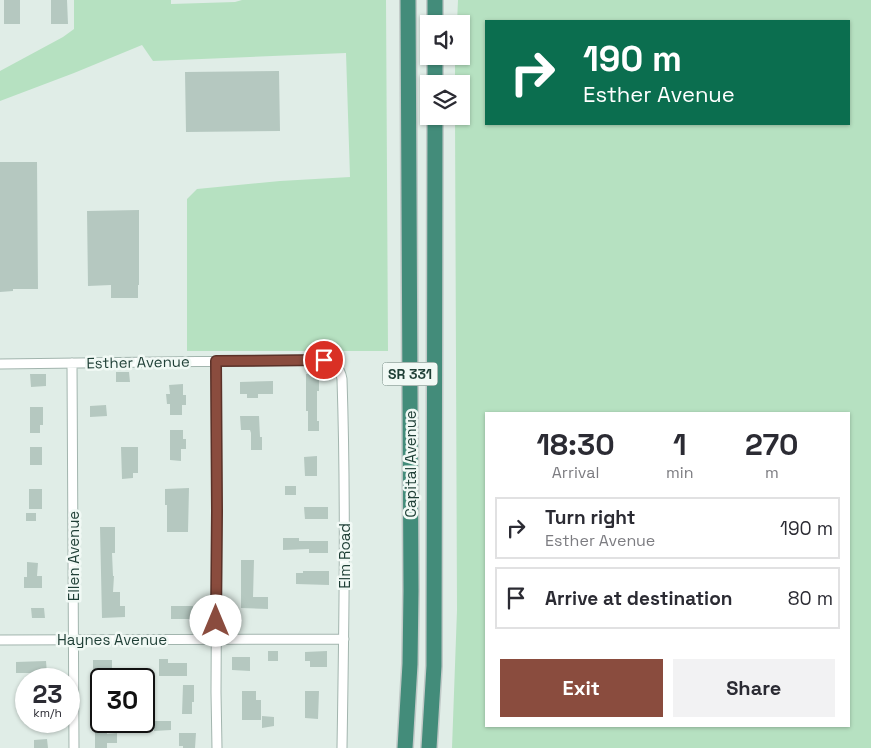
<!DOCTYPE html>
<html lang="en">
<head>
<meta charset="utf-8">
<style>
  :root { --surface:#fff; --page:#f2f2f3; --text:#2b2b33; --muted:#7c7c81; --line:#e1e1e2; --accent:#8a4c3e }
  body { margin:0; font-family:"Space Grotesk",sans-serif; background:var(--page); color:var(--text); height:100vh; display:flex; flex-direction:column; font-size:19px; white-space:nowrap }
  * { box-sizing:border-box; margin:0 }
  p { font-size:16px; color:var(--muted) }
  .icon { flex:none; width:28px; height:28px; fill:none; stroke:currentColor; stroke-width:2; stroke-linecap:round; stroke-linejoin:round }
  .map { position:relative; flex:1; overflow:hidden }
  .drawer { position:absolute; left:485px; top:412px; width:365px; height:315px; display:flex; flex-direction:column; background:var(--surface); border-radius:0px; box-shadow:0 1px 4px #0004 }
  .drawer>* { flex:none }
  .guide { position:absolute; left:485px; top:20px; width:365px; height:105px; border-radius:0px; box-shadow:0 1px 4px #0004; background:#0b6e4f; color:#fff; overflow:hidden }
  .fabs { position:absolute; left:420px; top:15px; display:grid; gap:10px }
  .fabs a { display:grid; place-items:center; width:50px; height:50px; border-radius:0px; background:var(--surface); box-shadow:0 1px 4px #0004; font-size:25px }
  .speed { position:absolute; left:15px; top:668px; display:flex; gap:10px; font-size:25px; font-weight:700; text-align:center }
  .speed>* { display:grid; place-content:center; width:65px; height:65px; border-radius:50%; background:var(--surface); box-shadow:0 1px 4px #0004; line-height:1 }
  .speed small { font-size:12px; font-weight:400 }
  .speed .limit { border:2px solid #111; border-radius:8px; background:#fff; color:#111 }
  .pin { position:absolute; display:grid; place-items:center; width:42px; height:42px; color:#fff; margin:-21px; border:2px solid #fff; border-radius:50%; box-shadow:0 1px 5px #0007 }
  .me { position:absolute; width:55px; margin:-28px; rotate:0deg; stroke-linejoin:round; filter:drop-shadow(0 0 4px #0008) }
  .turn { display:flex; align-items:center; gap:18px; height:105px; padding:0 15px; font-size:22px }
  .turn .icon { width:65px; height:65px; stroke-width:2.5 }
  .turn b { display:block; font-size:35px; line-height:42px }
  .eta { display:flex; justify-content:space-evenly; align-items:center; height:85px; text-align:center }
  .eta b { font-size:30px; font-weight:800; line-height:35px }
  .cta { display:flex; gap:10px; margin-top:auto; padding:10px 15px }
  .cta a { flex:1; height:58px; border-radius:0px; background:var(--accent); color:#fff; font-size:20px; font-weight:800; line-height:58px; text-align:center }
  .cta a+a { background:var(--page); color:var(--text) }
  ul { padding:0; list-style:none }
  li { display:flex; align-items:center; gap:15px; height:62px; margin:0 10px 8px; padding:0 5px; border:2px solid var(--line); border-radius:0px }
  li div { flex:1 }
  li b { display:block; font-size:19px }
  li em { font-style:normal }
  .map>svg:first-child { display:block }
  .green { fill:#b6e1c1; fill-rule:evenodd }
  .building { fill:#b5c8c0 }
  .lines { fill:none; stroke-linecap:round; stroke-linejoin:round }
  .minor-casing { stroke:#a2b5ae; stroke-width:11 }
  .trunk-casing { stroke:#c0c9c7; stroke-width:18 }
  .minor { stroke:#fff; stroke-width:9 }
  .trunk { stroke:#438c7a; stroke-width:15 }
  .route-casing { stroke:#5a3128; stroke-width:12 }
  .route { stroke:#8a4c3e; stroke-width:9 }
  .labels { text-anchor:middle; dominant-baseline:central; stroke-width:5; stroke-linejoin:round; paint-order:stroke }
  .shield { fill:#f1f9f5; stroke:#5e776f; stroke-width:1 }
  .shield-label { font-size:14px; font-weight:bold; fill:#1f3f36 }
  .street-label { font-size:15px; fill:#1f3f36; stroke:#f1f9f5 }
</style>
</head>
<body>
<div class="map">
<svg width="871" height="748" viewBox="0 0 871 748">
  <rect width="100%" height="100%" fill="#e0ede7"/>
  <path class="green" d="M74,0H171V4L235,2L242,0H386L388,351H187V199L197,189L280,181L350,177L346,53L153,61L142,45L74,73L0,101V71L63,37L74,29Z
    M458,0H871V748H452L457,610L455,116H461V84H455V56H461V24H457ZM486,21H849V124H486ZM486,414H849V726H486Z"/>
  <path class="building" d="M4,0H20V24H4Z
    M51,0H67L68,24H51Z
    M279,71L280,131L186,132L185,72Z
    M0,162H37L38,289H13V291L0,292Z
    M139,210V285H138V298H111V285L88,286L87,211Z
    M116,372H129L130,382H116Z
    M30,374H46V386L31,387Z
    M306,374H319V391H317V421H319V431H308V411H306Z
    M273,381V394H258V398H247V394H240V382Z
    M183,384V395H186V405H182V415H170V404H167L166,394H170L169,385Z
    M106,405L107,416L90,417V406Z
    M30,407H43V425H40V433H30Z
    M240,416H259L260,437H262V450H251V433L250,430H241Z
    M170,430H183V439H186V449H181V461L170,460Z
    M30,447H42V465H30Z
    M121,447H138V473H133V478L122,479Z
    M317,456V476H305L304,457Z
    M285,486H296V495H285Z
    M189,488L188,532H167V505H165V489Z
    M29,489H42V509H29Z
    M304,507H328V519H305Z
    M26,513H36V521H26Z
    M100,527H115V553H112L113,576H114L113,592H120V606H125V617L102,618Z
    M283,538H299V541H328V553H309V549L283,550Z
    M241,560H254L253,597H268V609L241,608Z
    M27,562L38,563L37,576H42V588H24V577H27Z
    M303,571H329V585L296,584V573H303Z
    M171,606H193V619H171Z
    M31,608H44L45,618H32Z
    M268,651H278V661H268Z
    M327,651V667H310V661H305V652Z
    M232,657H250V671L232,670Z
    M159,659H168V663H187V676H159Z
    M93,660H112V673L101,674V697L92,698V688L93,687Z
    M46,661L47,674H30V673H16V662Z
    M183,685H194V702H192V714H182Z
    M242,691H256V700H261V720H242Z
    M305,691H319L318,719L305,718Z
    M262,716L274,717V726L262,728Z
    M95,721H107V734L117,733V743H107V748H95Z
    M154,721H171V730L154,731Z
    M179,733H196L195,748H183V746H179Z
    M47,739L48,748H34V740Z"/>
  <g class="lines">
    <defs>
      <path id="minor" d="M216,361L217,511L216,692L217,748
        M72,363L74,748
        M0,364L324,360C335,362 340,368 342,379C346,502 344,625 342,748
        M0,640L344,639"/>
      <path id="trunk" d="M435,24V0
        M435,84V56
        M405,748L410,664L411,591L408,0
        M429,748L434,666L435,116"/>
    </defs>
    <use href="#minor" class="minor-casing"/>
    <use href="#trunk" class="trunk-casing"/>
    <use href="#minor" class="minor"/>
    <use href="#trunk" class="trunk"/>
  </g>
  <g class="lines">
    <defs>
      <path id="route" d="M216,621L217,511L216,361L324,360"/>
    </defs>
    <use href="#route" class="route-casing"/>
    <use href="#route" class="route"/>
  </g>
  <g class="labels">
    <rect class="shield" x="382.5" y="362.5" width="55" height="23" rx="4"/>
    <g class="shield-label">
      <text x="410" y="374">SR 331</text>
    </g>
    <g class="street-label">
      <text transform="translate(138 362) rotate(-1)">Esther Avenue</text>
      <text transform="translate(410 464) rotate(-90)">Capital Avenue</text>
      <text transform="translate(73 556) rotate(-90)">Ellen Avenue</text>
      <text transform="translate(344 556) rotate(-90)">Elm Road</text>
      <text x="112" y="639">Haynes Avenue</text>
    </g>
  </g>
</svg>
<div class="fabs">
<a><svg class="icon" aria-label="sound" viewBox="0 0 24 24"><path d="M4 9h4l5-4v14l-5-4H4zM17 9q2 3 0 6"/></svg></a>
<a><svg class="icon" aria-label="layers" viewBox="0 0 24 24"><path d="M12 4l9 5-9 5-9-5zM3 14l9 5 9-5"/></svg></a>
</div>
<div class="speed"><div>23<small>km/h</small></div><div class="limit">30</div></div>
<div class="pin" style="left:324px;top:360px;background:#d93025"><svg class="icon" aria-label="arrive" viewBox="0 0 24 24"><path d="M6 21V4h12l-3 4 3 4H6"/></svg></div>
<svg class="me" style="left:216px;top:621px" viewBox="-20 -20 40 40"><circle r="19" fill="#fff"/><path d="M0-13L10 11 0 6-10 11z" fill="#8a4c3e"/></svg>
<div class="guide">
<div class="turn"><svg class="icon" aria-label="right" viewBox="0 0 24 24"><path d="M7 20v-9h11M14 6l5 5-5 5"/></svg><div><b>190 m</b>Esther Avenue</div></div>
</div>
<section class="drawer">
<div class="eta">
<div><b>18:30</b><p>Arrival</p></div>
<div><b>1</b><p>min</p></div>
<div><b>270</b><p>m</p></div>
</div>
<ul>
<li><svg class="icon" aria-label="right" viewBox="0 0 24 24"><path d="M7 20v-9h11M14 6l5 5-5 5"/></svg><div><b>Turn right</b><p>Esther Avenue</p></div><em>190 m</em></li>
<li><svg class="icon" aria-label="arrive" viewBox="0 0 24 24"><path d="M6 21V4h12l-3 4 3 4H6"/></svg><div><b>Arrive at destination</b></div><em>80 m</em></li>
</ul>
<div class="cta"><a>Exit</a><a>Share</a></div>
</section>
</div>
</body>
</html>
